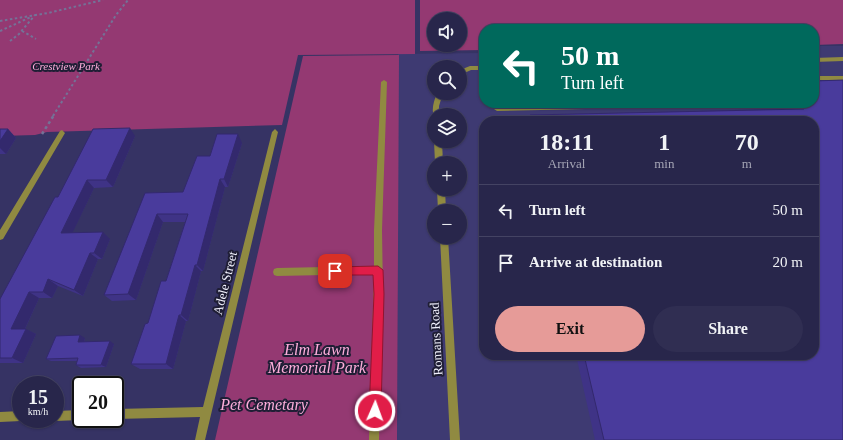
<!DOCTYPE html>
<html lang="en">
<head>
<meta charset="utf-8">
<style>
  :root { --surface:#28264b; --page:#302e52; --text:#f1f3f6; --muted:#a5a5b5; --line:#444363; --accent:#e69b98 }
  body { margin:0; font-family:"Times New Roman",serif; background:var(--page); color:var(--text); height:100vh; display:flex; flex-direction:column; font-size:15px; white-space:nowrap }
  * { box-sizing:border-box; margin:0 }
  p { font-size:13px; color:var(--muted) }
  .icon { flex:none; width:22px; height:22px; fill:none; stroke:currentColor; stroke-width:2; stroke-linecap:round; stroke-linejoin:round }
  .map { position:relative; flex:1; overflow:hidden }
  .sheet { position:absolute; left:479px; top:116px; width:340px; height:244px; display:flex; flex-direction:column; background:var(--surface); border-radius:16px; box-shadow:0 1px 3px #0004,0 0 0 1px var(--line) }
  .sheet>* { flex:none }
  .banner { position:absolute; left:479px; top:24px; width:340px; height:84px; border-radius:16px; box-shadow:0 1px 3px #0004,0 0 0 1px var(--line); background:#00695c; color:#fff; overflow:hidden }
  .controls { position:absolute; left:427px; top:12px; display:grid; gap:8px }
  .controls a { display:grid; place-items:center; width:40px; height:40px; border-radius:50%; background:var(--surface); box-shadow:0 1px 3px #0004,0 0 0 1px var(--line); font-size:20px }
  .speed { position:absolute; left:12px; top:376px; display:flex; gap:8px; font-size:20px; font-weight:700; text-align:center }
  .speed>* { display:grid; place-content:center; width:52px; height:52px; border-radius:50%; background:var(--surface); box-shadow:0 1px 3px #0004,0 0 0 1px var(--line); line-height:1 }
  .speed small { font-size:10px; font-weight:400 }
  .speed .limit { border:2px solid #111; border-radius:6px; background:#fff; color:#111 }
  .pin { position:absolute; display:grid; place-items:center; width:34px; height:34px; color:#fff; margin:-17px; border-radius:8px; box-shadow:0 2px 6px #0006 }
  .me { position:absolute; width:44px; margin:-22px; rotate:2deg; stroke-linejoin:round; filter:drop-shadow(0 0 3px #0008) }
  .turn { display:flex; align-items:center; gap:14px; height:84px; padding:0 16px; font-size:18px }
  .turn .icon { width:52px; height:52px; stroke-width:2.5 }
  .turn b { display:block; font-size:28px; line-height:34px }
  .eta { display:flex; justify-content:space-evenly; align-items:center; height:68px; text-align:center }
  .eta b { font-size:24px; font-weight:600; line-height:28px }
  .cta { display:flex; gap:8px; margin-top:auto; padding:8px 16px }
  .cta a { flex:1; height:46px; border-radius:24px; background:var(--accent); color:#111; font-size:16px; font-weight:600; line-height:46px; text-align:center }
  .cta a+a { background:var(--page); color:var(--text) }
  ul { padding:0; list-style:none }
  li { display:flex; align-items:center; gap:12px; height:52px; padding:0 16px; border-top:1px solid var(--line) }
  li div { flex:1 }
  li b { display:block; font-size:15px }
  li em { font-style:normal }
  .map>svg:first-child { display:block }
  .built { fill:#3e3a72; fill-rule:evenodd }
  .green { fill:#943972; fill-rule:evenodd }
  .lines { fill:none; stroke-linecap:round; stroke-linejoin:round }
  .path-far1 { stroke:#747297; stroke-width:2; stroke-dasharray:2.5 2.5; stroke-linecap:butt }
  .path { stroke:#747297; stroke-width:2.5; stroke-dasharray:3 3; stroke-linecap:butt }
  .lane { fill:#908a41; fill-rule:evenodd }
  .street { fill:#908a41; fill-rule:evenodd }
  .wall { fill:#3f3386 }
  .shaded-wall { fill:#33296d }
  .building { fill:#493b9c; stroke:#33296d }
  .route { fill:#e11d48; stroke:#92132f }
  .labels { text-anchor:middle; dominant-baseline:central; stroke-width:4; stroke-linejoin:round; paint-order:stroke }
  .far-park-label { font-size:11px; font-style:italic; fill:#fdadda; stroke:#1f1e35 }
  .street-label { font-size:13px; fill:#f1f1fd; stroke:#1f1e35 }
  .near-park-label { font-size:16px; font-style:italic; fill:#fdadda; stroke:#1f1e35 }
</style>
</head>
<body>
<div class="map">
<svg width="843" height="440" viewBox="0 0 843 440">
  <rect width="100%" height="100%" fill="#363364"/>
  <path class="built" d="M814,46H843V440H397L398,54L484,53V103H814ZM434,67H460V93H434ZM434,115H460V141H434ZM484,121H814V355H484ZM434,163H460V189H434ZM434,211H460V237H434Z"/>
  <path class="green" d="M0,0H415V54L298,55L282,125L47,132L35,135L0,136Z
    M420,0H843V44L814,45V29H484V50L420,51ZM434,19H460V45H434Z
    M399,55L397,440H215L303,56Z"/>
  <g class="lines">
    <path class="path-far1" d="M0,21L48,13L103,0
      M0,31L31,17
      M22,31L36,39
      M10,41L19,34L35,15
      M53,116L116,15L128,0"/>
    <path class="path" d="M42,134L54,115"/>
    <path class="lane" d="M843,57V61L814,62V58Z
      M470,66H484V70H471L460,75V70Z
      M814,76H843V80H814Z
      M384,80L387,82L382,230L383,294L379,440H369L374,274L277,276L274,275L273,272L274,269L277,268L374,266V230L381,82Z
      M437,93H443L439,106V115H434V117C431,109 434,101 437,93Z
      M493,103H499L500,107L660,103H765L762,105L497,111L494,109Z
      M434,141H442L443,163H435Z
      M437,189H445L446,211H438Z
      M440,237H448L460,440H450Z"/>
    <path class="street" d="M275,129L278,132L205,440H195L200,417L115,419V409L203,407L272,132Z
      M62,130L65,133L3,239L0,240V230L60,131Z
      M81,410V419H84L81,420L55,421L51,419H55V411Z
      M21,411V419L25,420L21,421L0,422V412Z"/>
  </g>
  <path class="wall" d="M781,103H814L843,440H595L576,355H814V121H528L530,115L785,109Z
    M481,125H484V160H482L479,138Z
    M0,129H8L16,138L6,154H0Z
    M135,136L113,187L94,188L72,233L110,239L102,259H98L83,296L58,286L52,298H39L25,329L36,334L23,363H0V299L58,197Z
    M242,143L228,187H225L203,271H201L188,321H186L173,369H140L131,364L148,323L166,281L185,222H163L136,300L112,301L104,295L145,193L183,192L210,156Z
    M85,338L84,342L114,344L106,367L81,368L76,365L77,361H51L46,359Z"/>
  <path class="shaded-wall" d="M130,128L135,136L113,187L106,180Z
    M8,129L16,138L6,154L0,148V141Z
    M238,134L242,143L228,187L224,179Z
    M220,179L225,187L203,271L197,265Z
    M87,180L94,188L69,240L61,233Z
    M157,214L163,222L136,300L128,294Z
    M103,232L110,239L102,259L94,253Z
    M90,253L98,259L83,296L74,290Z
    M195,265L201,271L188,321L181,315Z
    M48,279L58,286L52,298L43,292Z
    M29,292L39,298L22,335L11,329Z
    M179,315L186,321L173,369L166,364Z
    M26,329L36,334L23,363L12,358Z
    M80,335L85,338L83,345L78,342Z
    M110,341L114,344L106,367L101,365Z"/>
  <path class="building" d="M843,80V440H604L584,355H814V121H531L530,115L804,109L800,103H814V81Z
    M481,125H484V148Z
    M130,128L106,180H87L61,233L103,232L94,253H90L74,290L48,279L43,292H29L11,329H26L12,358H0V299L55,197H58L93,129Z
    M0,129H8L0,141Z
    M217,134H238L224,179H220L197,265H195L181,315H179L166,364H131L145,324L148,323L161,281H166L188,214H157L128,294L104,295L145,193L183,192L197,156H210Z
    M80,335L78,342L110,341L101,365H76L78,358L46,359L56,336Z"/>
  <path class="route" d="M378,266L383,270L384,294L381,411L379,415L375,417L371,415L369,411L374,294L373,275H335L330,271L335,267Z"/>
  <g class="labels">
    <g class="far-park-label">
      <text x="66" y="66">Crestview Park</text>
    </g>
    <g class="street-label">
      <text transform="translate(225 283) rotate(-76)">Adele Street</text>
      <text transform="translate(436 339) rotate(-93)">Romans Road</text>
    </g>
    <g class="near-park-label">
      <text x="317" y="349">Elm Lawn<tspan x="317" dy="18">Memorial Park</tspan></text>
      <text x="264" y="404">Pet Cemetary</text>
    </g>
  </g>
</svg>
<div class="controls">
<a><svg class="icon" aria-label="sound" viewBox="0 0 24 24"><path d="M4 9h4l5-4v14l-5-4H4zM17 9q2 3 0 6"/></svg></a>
<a><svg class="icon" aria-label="search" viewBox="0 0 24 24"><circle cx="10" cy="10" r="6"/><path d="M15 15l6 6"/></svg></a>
<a><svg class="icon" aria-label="layers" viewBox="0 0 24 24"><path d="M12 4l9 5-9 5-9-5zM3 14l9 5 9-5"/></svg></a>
<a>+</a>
<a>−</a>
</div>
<div class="speed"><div>15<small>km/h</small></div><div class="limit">20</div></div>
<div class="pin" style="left:335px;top:271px;background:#d93025"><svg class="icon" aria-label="arrive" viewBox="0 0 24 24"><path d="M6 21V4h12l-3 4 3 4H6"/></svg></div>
<svg class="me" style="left:375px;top:411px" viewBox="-20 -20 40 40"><circle r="17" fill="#e11d48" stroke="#fff" stroke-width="3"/><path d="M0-11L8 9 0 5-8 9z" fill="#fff"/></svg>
<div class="banner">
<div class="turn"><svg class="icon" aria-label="left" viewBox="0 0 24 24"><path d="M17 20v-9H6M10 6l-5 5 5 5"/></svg><div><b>50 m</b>Turn left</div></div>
</div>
<section class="sheet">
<div class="eta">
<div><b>18:11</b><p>Arrival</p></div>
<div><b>1</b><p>min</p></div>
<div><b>70</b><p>m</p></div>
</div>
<ul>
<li><svg class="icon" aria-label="left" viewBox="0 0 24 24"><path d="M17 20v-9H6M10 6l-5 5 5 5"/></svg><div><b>Turn left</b></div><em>50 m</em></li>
<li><svg class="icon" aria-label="arrive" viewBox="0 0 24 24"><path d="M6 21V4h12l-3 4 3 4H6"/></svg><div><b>Arrive at destination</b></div><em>20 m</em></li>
</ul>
<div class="cta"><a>Exit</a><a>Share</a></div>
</section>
</div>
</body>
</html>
